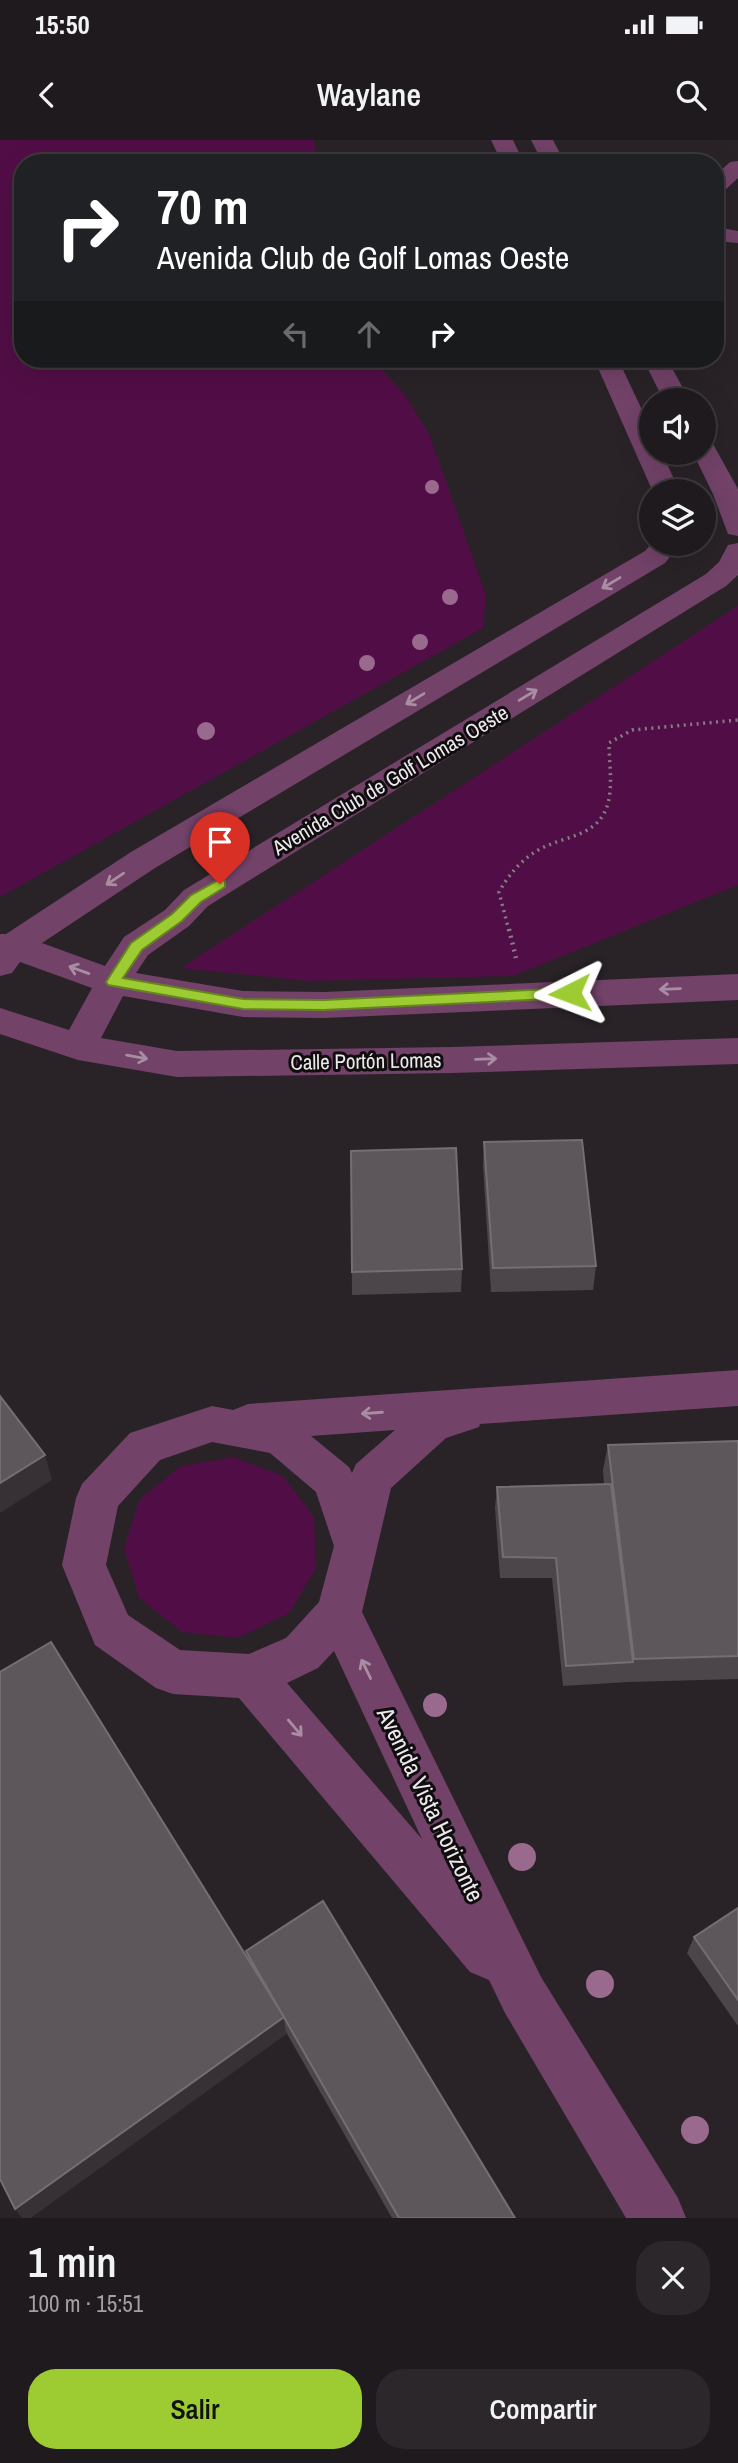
<!DOCTYPE html>
<html lang="es">
<head>
<meta charset="utf-8">
<style>
  :root { --surface:#1f1a1d; --page:#2c272a; --text:#f1f3f6; --muted:#a1a1a4; --line:#3c383b; --accent:#9ccb32 }
  body { margin:0; font-family:"Archivo Narrow",sans-serif; background:var(--page); color:var(--text); height:100vh; display:flex; flex-direction:column; font-size:26px; white-space:nowrap }
  * { box-sizing:border-box; margin:0 }
  p { font-size:23px; color:var(--muted) }
  .icon { flex:none; width:38px; height:38px; fill:none; stroke:currentColor; stroke-width:2; stroke-linecap:round; stroke-linejoin:round }
  .map { position:relative; height:2078px; overflow:hidden }
  .sheet { display:flex; flex-direction:column; background:var(--surface); flex:1 }
  .sheet>* { flex:none }
  .hud { position:absolute; left:14px; top:14px; width:710px; height:214px; border-radius:28px; box-shadow:0 7px 28px #0002,0 0 0 2px var(--line); background:#202124; color:#fff; overflow:hidden }
  .controls { position:absolute; left:639px; top:248px; display:grid; gap:14px }
  .controls a { display:grid; place-items:center; width:77px; height:77px; border-radius:50%; background:var(--surface); box-shadow:0 7px 28px #0002,0 0 0 2px var(--line); font-size:35px }
  .pin { position:absolute; display:grid; place-items:center; width:60px; height:60px; color:#fff; margin:-72px -30px; border-radius:50% 50% 50% 0; rotate:-45deg; box-shadow:0 0 7px #0007 }
  .pin .icon { rotate:45deg }
  .me { position:absolute; width:77px; margin:-38px; rotate:267deg; stroke-linejoin:round; filter:drop-shadow(0 0 5px #0008) }
  .turn { display:flex; align-items:center; gap:24px; height:147px; padding:0 28px; font-size:32px }
  .turn .icon { width:91px; height:91px; stroke-width:2.5 }
  .turn b { display:block; font-size:49px; line-height:60px }
  .lanes { display:flex; align-items:center; height:66px; padding:0 28px; background:#0003; justify-content:center; gap:35px; direction:ltr }
  .lanes .off { opacity:.35 }
  .round { display:grid; place-items:center; flex:none; width:74px; height:74px; border-radius:28px; background:var(--page) }
  .summary { display:flex; align-items:center; justify-content:space-between; height:119px; padding:0 28px }
  h1 { font-size:42px; font-weight:600; line-height:52px }
  .action { display:flex; gap:14px; margin-top:auto; padding:14px 28px }
  .action a { flex:1; height:80px; border-radius:28px; background:var(--accent); color:#111; font-size:28px; font-weight:600; line-height:80px; text-align:center }
  .action a+a { background:var(--page); color:var(--text) }
  .status { display:flex; justify-content:space-between; align-items:center; height:49px; padding:0 35px; background:var(--surface); direction:ltr }
  .status svg { height:19px; fill:currentColor }
  header { display:flex; justify-content:space-between; align-items:center; height:91px; padding:0 28px; background:var(--surface); font-size:32px; font-weight:600 }
  .map>svg:first-child { display:block }
  .green { fill:#510e46 }
  .lines { fill:none; stroke-linecap:round; stroke-linejoin:round }
  .path-far1 { stroke:#837e82; stroke-width:3.5; stroke-dasharray:2 4.5; stroke-linecap:butt }
  .path { stroke:#837e82; stroke-width:4.5; stroke-dasharray:2 5; stroke-linecap:butt }
  .street { fill:#724268; fill-rule:evenodd }
  .tree { fill:#9a698e }
  .wall { fill:#4c454a }
  .shaded-wall { fill:#373035 }
  .building { fill:#5d575b; stroke:#746e72; stroke-width:2 }
  .oneway { stroke:#a98da3 }
  .route { fill:#9ccb32; stroke:#658420; stroke-width:2 }
  .labels { text-anchor:middle; dominant-baseline:central; stroke-width:6; stroke-linejoin:round; paint-order:stroke }
  .street-label { font-size:21px; fill:#ece8eb; stroke:#100d0f }
  .near-street-label { font-size:24px; fill:#ece8eb; stroke:#100d0f }
</style>
</head>
<body>
<div class="status"><b>15:50</b><svg viewBox="0 0 49 12"><path d="M0 12V9h3v3zM5 12V6h3v6zM10 12V3h3v9zM15 12V0h3v12zM26 1h20v11H26zM47 4h2v5h-2z"/></svg></div>
<header><svg class="icon" aria-label="back" viewBox="0 0 24 24"><path d="M15 5l-7 7 7 7"/></svg>Waylane<svg class="icon" aria-label="search" viewBox="0 0 24 24"><circle cx="10" cy="10" r="6"/><path d="M15 15l6 6"/></svg></header>
<div class="map">
<svg width="738" height="2078" viewBox="0 0 738 2078">
  <rect width="100%" height="100%" fill="#292327"/>
  <path class="green" d="M0,0H314L318,23H23V219H372L405,255L429,294L486,455L483,488L0,757Z
    M738,466V745L513,836L308,841L181,828Z
    M233,1317L283,1336L314,1377L316,1428L289,1473L238,1498L182,1492L139,1458L124,1408L140,1359L181,1326Z"/>
  <g class="lines">
    <path class="path-far1" d="M509,791L499,752C509,734 522,719 540,709C566,695 599,697 608,663C613,644 609,623 609,603L632,590L738,580"/>
    <path class="path" d="M509,789L516,818"/>
    <path class="street" d="M491,0H513L524,23H502Z
      M531,0H553L565,23H543Z
      M738,21V38L724,51L716,52V35L730,22Z
      M716,87L738,91V103L716,101Z
      M594,219H618L651,289V313H662L680,352H653Z
      M643,219H667L690,261H664Z
      M704,302L713,304L738,349V396L728,394L713,354L693,313H704Z
      M738,403V435L726,446L208,766L189,786L148,815L136,833L243,851L324,852L738,834V860L324,878L243,877L123,856L101,898L177,911L452,907L738,898V924L452,933L177,937L78,920L0,894V868L69,890L92,848L20,822L12,833L0,836V794H6L131,712L645,411L651,404H680L665,423L155,728L42,803L105,826L124,797L165,770L184,750L706,434L719,422L728,405Z
      M738,1230V1266L480,1284L479,1287L446,1298L391,1348L362,1472L541,1837L678,2058L686,2078H626L505,1873L489,1840L470,1832L239,1558L173,1554L156,1548L95,1505L62,1425L76,1358L82,1344L130,1293L212,1266L233,1270L248,1264ZM395,1290L356,1324L352,1333L349,1327L311,1296ZM212,1302L270,1313L316,1352L334,1406L319,1462L286,1498L249,1514L180,1510L128,1475L106,1425L118,1366L160,1320ZM334,1511L422,1699L287,1543L318,1528Z"/>
  </g>
  <g class="tree">
    <circle cx="432" cy="347" r="7"/>
    <circle cx="450" cy="457" r="8"/>
    <circle cx="420" cy="502" r="8"/>
    <circle cx="367" cy="523" r="8"/>
    <circle cx="206" cy="591" r="9"/>
    <circle cx="435" cy="1565" r="12"/>
    <circle cx="522" cy="1717" r="14"/>
    <circle cx="600" cy="1844" r="14"/>
    <circle cx="695" cy="1990" r="14"/>
  </g>
  <path class="wall" d="M484,1002L596,1126L593,1150L491,1152L483,1026Z
    M351,1011L462,1129L461,1152L352,1155Z
    M738,1301V1539L628,1542L563,1546L552,1438H500L495,1368L497,1347L604,1344L603,1330L608,1305Z
    M738,1768V1886L687,1813L694,1797Z
    M246,1811L515,2078H392L286,1892V1894L30,2078H22L247,1818Z"/>
  <path class="shaded-wall" d="M45,1315L52,1340L0,1373V1343Z
    M284,1877L286,1894L30,2078H22L15,2069Z"/>
  <path class="building" d="M582,1000L596,1126L493,1128L484,1002Z
    M456,1008L462,1129L352,1132L351,1011Z
    M0,1256L45,1315L0,1343Z
    M738,1301V1516L634,1519L608,1305Z
    M611,1344L633,1522L566,1526L556,1418L503,1417L497,1347Z
    M51,1502L284,1877L15,2069L0,2039V1532Z
    M323,1761L515,2078H399L246,1811Z
    M738,1768V1860L694,1797Z"/>
  <defs><path id="oneway-shaft" d="M-6 0H5M1.5-3L5.5 0L1.5 3" fill="none" stroke-width="1.6" stroke-linecap="round" stroke-linejoin="round" transform="scale(1.75)"/></defs>
  <g class="oneway">
    <use href="#oneway-shaft" transform="translate(611 443) rotate(149)"/>
    <use href="#oneway-shaft" transform="translate(528 555) rotate(-31)"/>
    <use href="#oneway-shaft" transform="translate(415 559) rotate(149)"/>
    <use href="#oneway-shaft" transform="translate(115 739) rotate(146)"/>
    <use href="#oneway-shaft" transform="translate(79 830) rotate(-160)"/>
    <use href="#oneway-shaft" transform="translate(670 849) rotate(178)"/>
    <use href="#oneway-shaft" transform="translate(137 917) rotate(10)"/>
    <use href="#oneway-shaft" transform="translate(486 919) rotate(-2)"/>
    <use href="#oneway-shaft" transform="translate(372 1273) rotate(176)"/>
    <use href="#oneway-shaft" transform="translate(366 1529) rotate(-116)"/>
    <use href="#oneway-shaft" transform="translate(295 1588) rotate(50)"/>
  </g>
  <path class="route" d="M220,739L225,741V747L201,762L182,781L142,810L123,838L243,859L324,860L570,848L578,853L570,858L324,870L243,869L108,845L106,842L131,803L172,774L191,755Z"/>
  <g class="labels">
    <g class="street-label">
      <text transform="translate(390 640) rotate(-31)">Avenida Club de Golf Lomas Oeste</text>
      <text transform="translate(366 921) rotate(-1)">Calle Portón Lomas</text>
    </g>
    <g class="near-street-label">
      <text transform="translate(431 1664) rotate(64)">Avenida Vista Horizonte</text>
    </g>
  </g>
</svg>
<div class="controls">
<a><svg class="icon" aria-label="sound" viewBox="0 0 24 24"><path d="M4 9h4l5-4v14l-5-4H4zM17 9q2 3 0 6"/></svg></a>
<a><svg class="icon" aria-label="layers" viewBox="0 0 24 24"><path d="M12 4l9 5-9 5-9-5zM3 14l9 5 9-5"/></svg></a>
</div>
<div class="pin" style="left:220px;top:744px;background:#d93025"><svg class="icon" aria-label="arrive" viewBox="0 0 24 24"><path d="M6 21V4h12l-3 4 3 4H6"/></svg></div>
<svg class="me" style="left:570px;top:853px" viewBox="-20 -20 40 40"><path d="M0-17L14 15 0 8-14 15z" fill="#9ccb32" stroke="#fff" stroke-width="4"/></svg>
<div class="hud">
<div class="turn"><svg class="icon" aria-label="right" viewBox="0 0 24 24"><path d="M7 20v-9h11M14 6l5 5-5 5"/></svg><div><b>70 m</b>Avenida Club de Golf Lomas Oeste</div></div>
<div class="lanes"><svg class="icon off" aria-label="left" viewBox="0 0 24 24"><path d="M17 20v-9H6M10 6l-5 5 5 5"/></svg><svg class="icon off" aria-label="ahead" viewBox="0 0 24 24"><path d="M12 20V5M6 11l6-6 6 6"/></svg><svg class="icon" aria-label="right" viewBox="0 0 24 24"><path d="M7 20v-9h11M14 6l5 5-5 5"/></svg></div>
</div>
</div>
<section class="sheet">
<div class="summary"><div><h1>1 min</h1><p>100 m · 15:51</p></div><a class="round"><svg class="icon" aria-label="close" viewBox="0 0 24 24"><path d="M6 6l12 12M18 6L6 18"/></svg></a></div>
<div class="action"><a>Salir</a><a>Compartir</a></div>
</section>
</body>
</html>
